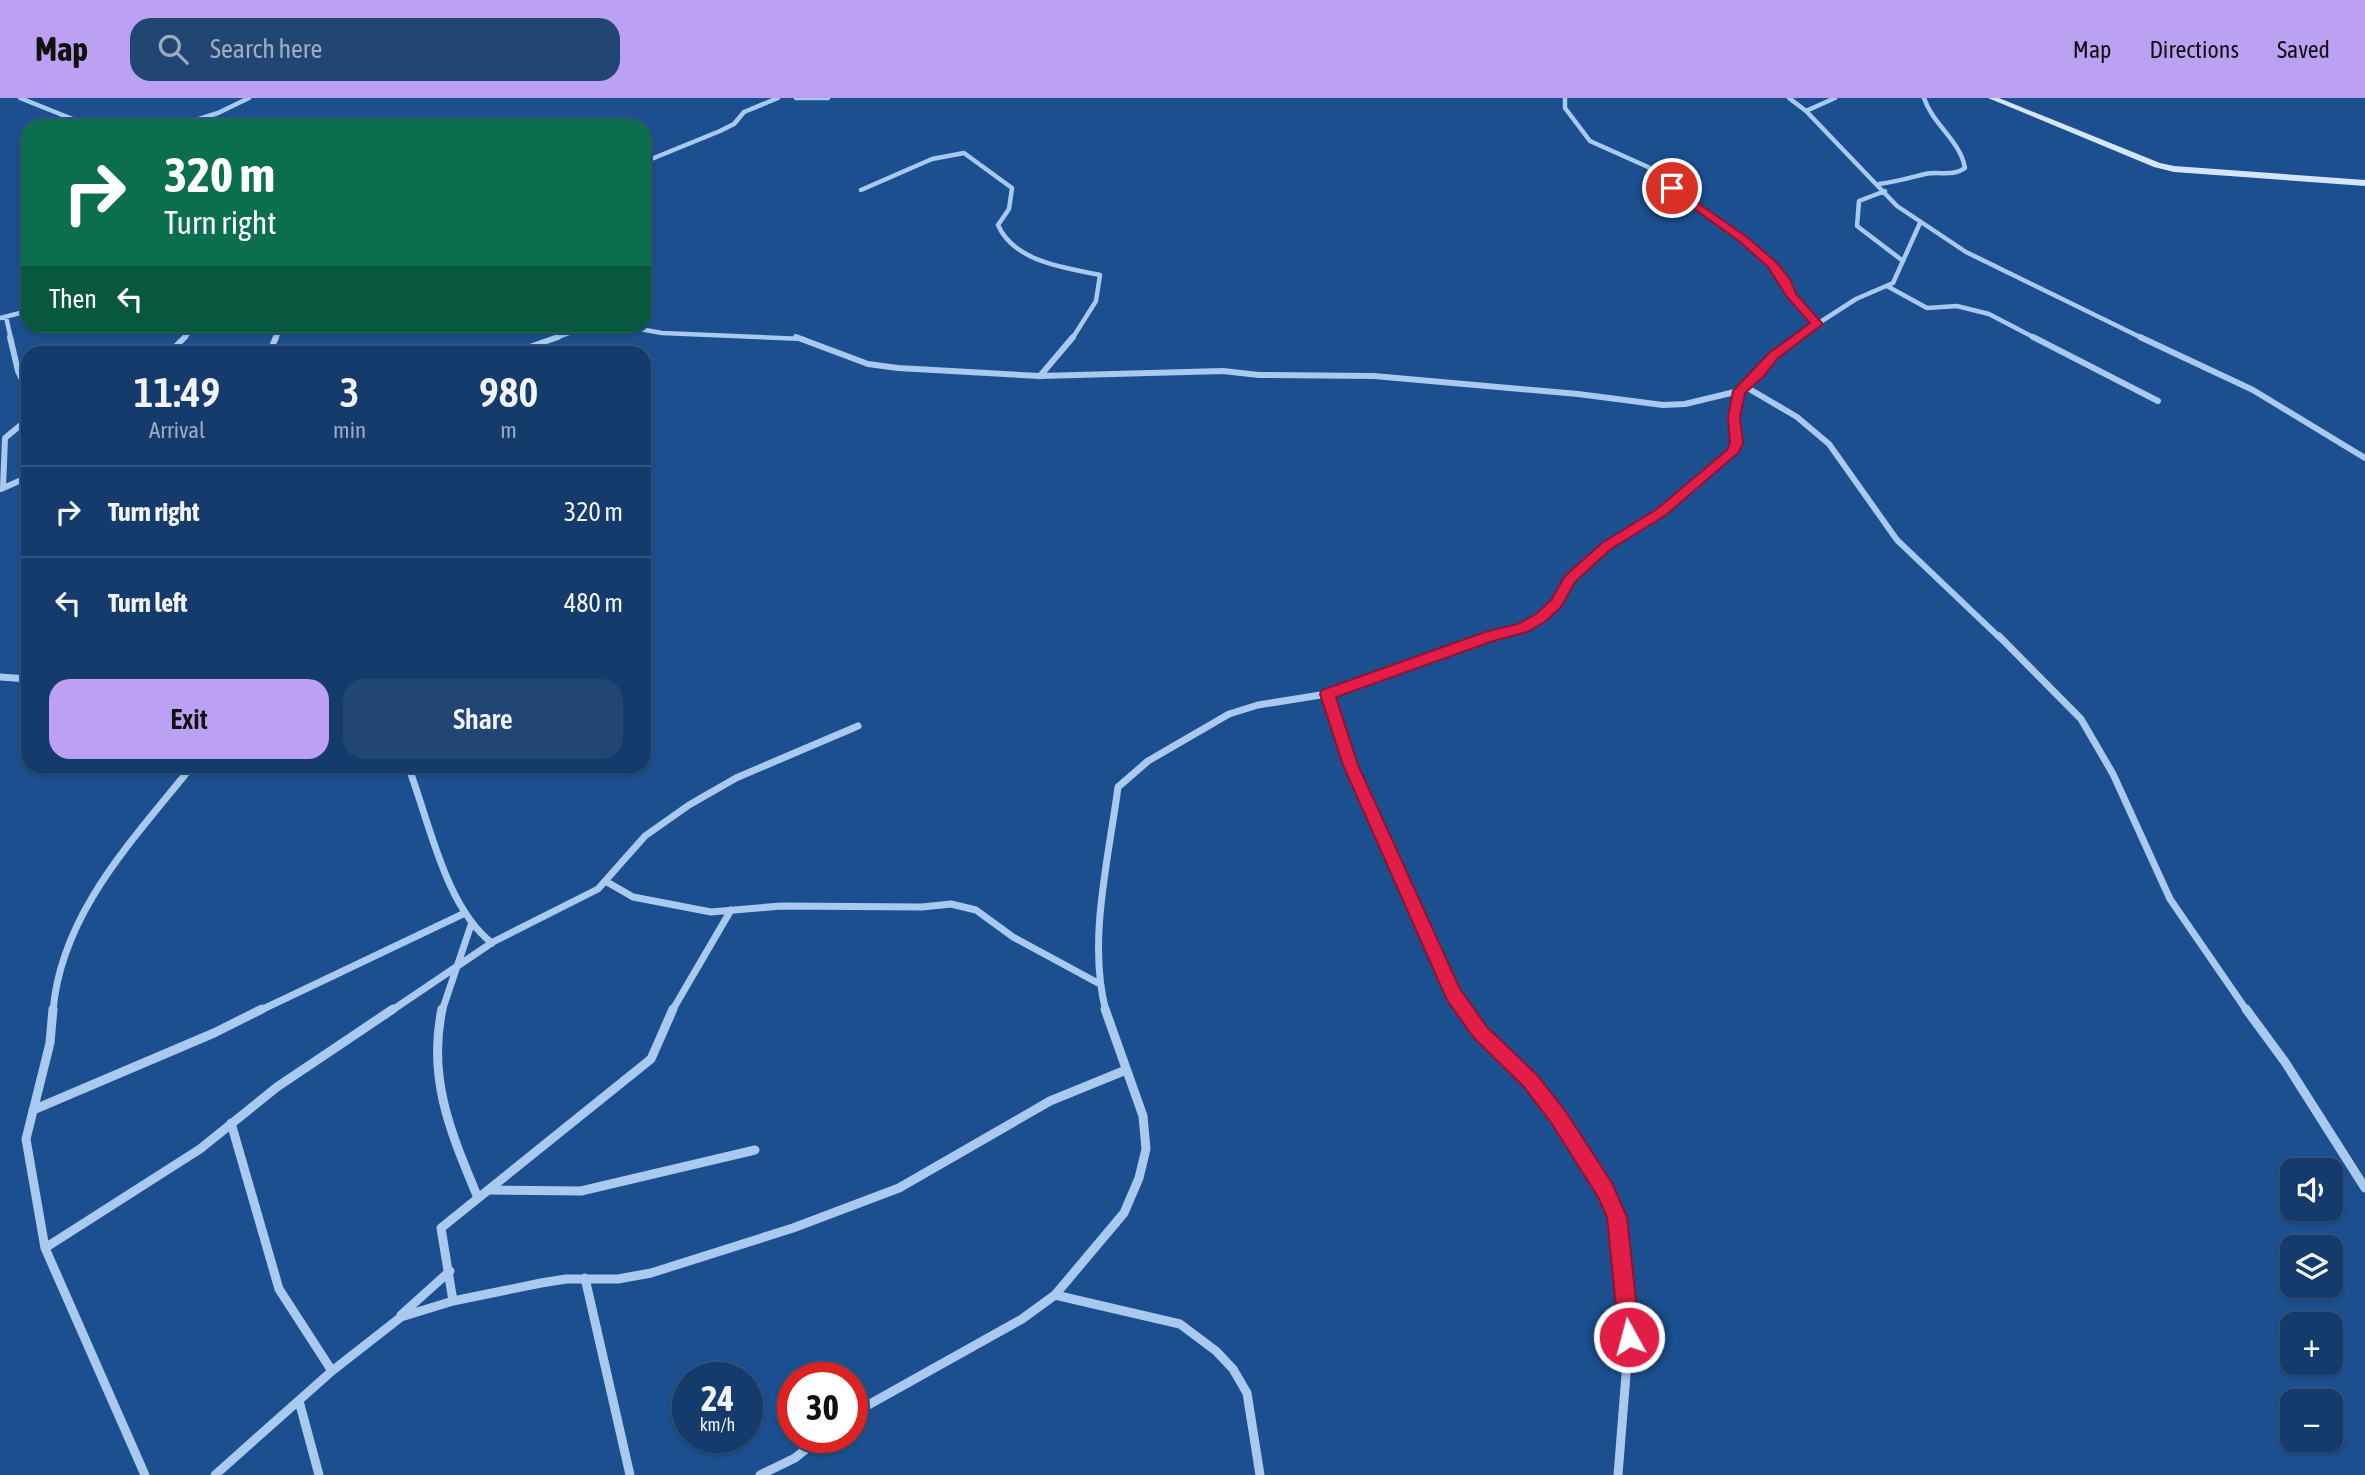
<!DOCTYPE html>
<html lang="en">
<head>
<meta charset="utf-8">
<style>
  :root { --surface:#143b6b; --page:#214673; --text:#f1f3f6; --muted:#9dadc1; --line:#33557e; --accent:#bca0f2 }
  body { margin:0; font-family:"Asap Condensed",sans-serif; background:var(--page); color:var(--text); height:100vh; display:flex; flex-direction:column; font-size:26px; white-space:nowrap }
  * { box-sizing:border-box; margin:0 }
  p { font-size:23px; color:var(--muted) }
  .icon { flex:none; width:38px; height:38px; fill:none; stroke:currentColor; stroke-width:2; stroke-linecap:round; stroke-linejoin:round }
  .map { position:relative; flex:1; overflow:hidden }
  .sheet { position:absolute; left:21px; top:248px; width:630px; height:427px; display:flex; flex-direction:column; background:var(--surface); border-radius:21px; box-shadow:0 2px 5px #0004,0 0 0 2px var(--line) }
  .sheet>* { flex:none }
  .top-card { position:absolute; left:21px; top:21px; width:630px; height:214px; border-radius:21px; box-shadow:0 2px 5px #0004,0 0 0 2px var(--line); background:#0b6e4f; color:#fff; overflow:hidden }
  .controls { position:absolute; left:2280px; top:1060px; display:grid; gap:14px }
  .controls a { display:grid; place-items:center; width:63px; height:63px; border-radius:14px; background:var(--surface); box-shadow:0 2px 5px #0004,0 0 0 2px var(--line); font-size:35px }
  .speed { position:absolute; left:672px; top:1264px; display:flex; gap:14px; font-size:35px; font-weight:700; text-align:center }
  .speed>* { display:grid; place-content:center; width:91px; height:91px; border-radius:50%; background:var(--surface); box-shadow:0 2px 5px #0004,0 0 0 2px var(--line); line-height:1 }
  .speed small { font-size:18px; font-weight:400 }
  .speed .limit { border:10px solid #d22; background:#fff; color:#111 }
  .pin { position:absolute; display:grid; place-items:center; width:60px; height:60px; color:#fff; margin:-30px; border:4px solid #fff; border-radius:50%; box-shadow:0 2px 7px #0007 }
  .me { position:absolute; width:77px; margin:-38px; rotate:353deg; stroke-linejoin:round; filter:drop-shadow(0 0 5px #0008) }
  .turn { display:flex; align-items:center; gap:24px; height:147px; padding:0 28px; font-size:32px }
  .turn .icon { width:91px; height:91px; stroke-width:2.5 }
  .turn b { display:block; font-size:49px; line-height:60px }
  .then { display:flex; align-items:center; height:66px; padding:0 28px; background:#0003; gap:14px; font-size:26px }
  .eta { display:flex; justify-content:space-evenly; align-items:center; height:119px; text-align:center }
  .eta b { font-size:42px; font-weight:600; line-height:49px }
  .cta { display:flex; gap:14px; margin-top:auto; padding:14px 28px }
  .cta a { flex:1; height:80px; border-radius:21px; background:var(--accent); color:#111; font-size:28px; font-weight:600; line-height:80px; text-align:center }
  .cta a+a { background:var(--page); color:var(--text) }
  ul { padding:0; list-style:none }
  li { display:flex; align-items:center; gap:21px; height:91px; padding:0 28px; border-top:2px solid var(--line) }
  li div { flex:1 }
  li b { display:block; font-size:26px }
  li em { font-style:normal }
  header { display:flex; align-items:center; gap:42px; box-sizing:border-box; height:98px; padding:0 35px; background:var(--accent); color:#111 }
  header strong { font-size:33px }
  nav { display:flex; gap:38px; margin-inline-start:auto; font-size:24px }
  .search { width:490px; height:63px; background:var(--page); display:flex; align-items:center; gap:18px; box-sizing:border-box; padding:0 24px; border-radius:21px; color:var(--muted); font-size:26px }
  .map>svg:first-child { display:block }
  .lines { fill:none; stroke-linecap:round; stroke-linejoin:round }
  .street-far3 { stroke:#a9c9ee; stroke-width:4.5 }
  .street-far2 { stroke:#a9c9ee; stroke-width:6 }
  .street-far1 { stroke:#a9c9ee; stroke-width:7 }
  .street { stroke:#a9c9ee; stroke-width:9 }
  .secondary { fill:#d6e6fa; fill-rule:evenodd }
  .route { fill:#e11d48; stroke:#92132f; stroke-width:2 }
</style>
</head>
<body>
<header>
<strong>Map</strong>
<div class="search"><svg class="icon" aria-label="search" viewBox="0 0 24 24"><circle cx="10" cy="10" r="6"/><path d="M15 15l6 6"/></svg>Search here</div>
<nav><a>Map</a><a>Directions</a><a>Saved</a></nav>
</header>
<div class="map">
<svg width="2365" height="1377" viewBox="0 0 2365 1377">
  <rect width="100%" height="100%" fill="#1b4f8f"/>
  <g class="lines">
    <path class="street-far3" d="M20,0L90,28
      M796,0H828
      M1565,0V10L1590,43L1648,69L1689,105L1743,141L1779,173L1788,193L1817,226
      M1789,0L1806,13
      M1835,0L1806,13L1897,108L1966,154L2144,241
      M177,28L218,15L249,0
      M644,64L720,33L734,26L744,14L778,0
      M1879,86C1896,84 1909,80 1925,76C1939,73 1953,79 1965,70C1960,42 1933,27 1924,0
      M861,92L932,61L964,55L1012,90L1009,111L998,127C1014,164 1066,170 1100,177L1096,203L1072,241
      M1885,93L1859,103L1857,128L1903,163
      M1887,188L1927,210L1957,208L1989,216L2037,241
      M6,219L11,241
      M0,220L28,213
      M623,228L662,235L804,241
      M183,241L196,228
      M276,241L281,228
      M553,241L588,228
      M1794,241L1856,201L1893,185L1920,125"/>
    <path class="street-far2" d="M10,239L18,273L28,295
      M796,239L868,266L898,270L1040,278L1223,273L1259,277L1374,278L1578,296L1663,307L1685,306L1739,293L1796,239
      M2033,239L2158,303
      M2140,239L2253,292L2365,360
      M168,256L185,239
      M269,256L276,239
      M510,256L558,239
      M1040,278L1073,239
      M1746,289L1797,319L1829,346L1897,442L2000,540
      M3,390L5,340L28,321
      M1,391L28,379
      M1485,540L1522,530L1541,520L1565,493L1570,481L1607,448L1662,414L1732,354L1736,345L1734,319L1739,293"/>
    <path class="street-far1" d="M1999,538L2081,621L2113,676L2170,801L2247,913
      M0,579L28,581
      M1327,596L1351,666L1454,897L1465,913
      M408,668C429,722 445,809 492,845
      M607,784L633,799L711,814L781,808L922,809L951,806L976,812L1013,839L1098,885
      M53,913C61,815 134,741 192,668
      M259,913L465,815
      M391,913L493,844L598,791L645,738L689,707L736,680L858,628
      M442,913L471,827
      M672,913L731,812
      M1106,913C1087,844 1109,759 1118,689L1148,663L1229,616L1258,607L1327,596L1490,538"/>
    <path class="street" d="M53,911L50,945L26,1041L45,1150L145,1377
      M442,911C427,982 452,1037 478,1100
      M1464,911L1559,1020L1605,1092L1617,1119L1629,1239L1618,1377
      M2246,911L2285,964L2365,1090
      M33,1012L214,935L262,911
      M231,1025L279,1191L332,1273
      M490,1092L581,1093L755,1052
      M45,1150L200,1051L277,989L393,911
      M585,1180L630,1377
      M1055,1197L1180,1226L1216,1253L1233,1271L1247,1295L1260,1377
      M453,1203L441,1130L651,961L673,911
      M401,1217L450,1173
      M299,1303L319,1377
      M852,1316L1022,1221L1055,1197L1124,1115L1139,1080L1146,1051L1143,1018L1105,911
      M215,1377L332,1273L401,1219L453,1203L541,1185L566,1181H618L651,1175L793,1130L899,1090L1050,1003L1126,972
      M760,1377L795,1360L821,1339"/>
    <path class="secondary" d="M1988,0H1999L2160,65L2174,68L2365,82V88L2174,74L2154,69Z"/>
  </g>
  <path class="route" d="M1672,87L1747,139L1776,164L1790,181L1796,196L1823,226L1778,260L1764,278L1745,295L1740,319L1743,345L1739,354L1666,417L1611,451L1575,484L1561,509L1546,523L1527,534L1493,543L1336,599L1358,667L1460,891L1487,929L1537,977L1566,1014L1612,1085L1627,1119L1640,1239L1637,1246L1629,1249L1622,1246L1619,1239L1607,1119L1598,1099L1552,1026L1524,989L1474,940L1447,902L1343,667L1320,596L1322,592L1485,534L1518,526L1536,516L1551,502L1565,478L1602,445L1657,411L1727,352L1730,345L1728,319L1733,293L1769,255L1810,225L1787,199L1768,169L1739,143L1668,92L1667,90Z"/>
</svg>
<div class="controls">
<a><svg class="icon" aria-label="sound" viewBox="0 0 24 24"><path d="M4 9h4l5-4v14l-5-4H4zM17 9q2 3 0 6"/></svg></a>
<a><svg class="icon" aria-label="layers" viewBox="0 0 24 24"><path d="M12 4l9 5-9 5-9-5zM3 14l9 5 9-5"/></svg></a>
<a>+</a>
<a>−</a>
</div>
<div class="speed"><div>24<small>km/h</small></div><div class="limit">30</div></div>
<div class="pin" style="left:1672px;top:90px;background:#d93025"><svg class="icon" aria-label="arrive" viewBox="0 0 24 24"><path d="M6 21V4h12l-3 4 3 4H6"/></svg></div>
<svg class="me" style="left:1629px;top:1239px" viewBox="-20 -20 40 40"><circle r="17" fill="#e11d48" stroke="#fff" stroke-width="3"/><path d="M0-11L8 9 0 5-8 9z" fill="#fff"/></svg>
<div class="top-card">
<div class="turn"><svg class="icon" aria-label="right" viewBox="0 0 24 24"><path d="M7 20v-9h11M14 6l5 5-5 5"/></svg><div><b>320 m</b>Turn right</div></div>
<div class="then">Then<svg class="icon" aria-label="left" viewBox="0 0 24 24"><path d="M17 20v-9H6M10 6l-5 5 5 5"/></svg></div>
</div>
<section class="sheet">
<div class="eta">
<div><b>11:49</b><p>Arrival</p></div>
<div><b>3</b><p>min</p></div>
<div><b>980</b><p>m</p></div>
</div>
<ul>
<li><svg class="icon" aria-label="right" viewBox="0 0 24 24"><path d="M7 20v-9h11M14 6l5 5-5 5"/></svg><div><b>Turn right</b></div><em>320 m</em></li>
<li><svg class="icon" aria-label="left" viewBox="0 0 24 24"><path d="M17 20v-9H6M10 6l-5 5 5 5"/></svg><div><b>Turn left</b></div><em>480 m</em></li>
</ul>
<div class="cta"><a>Exit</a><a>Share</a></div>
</section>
</div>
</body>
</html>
